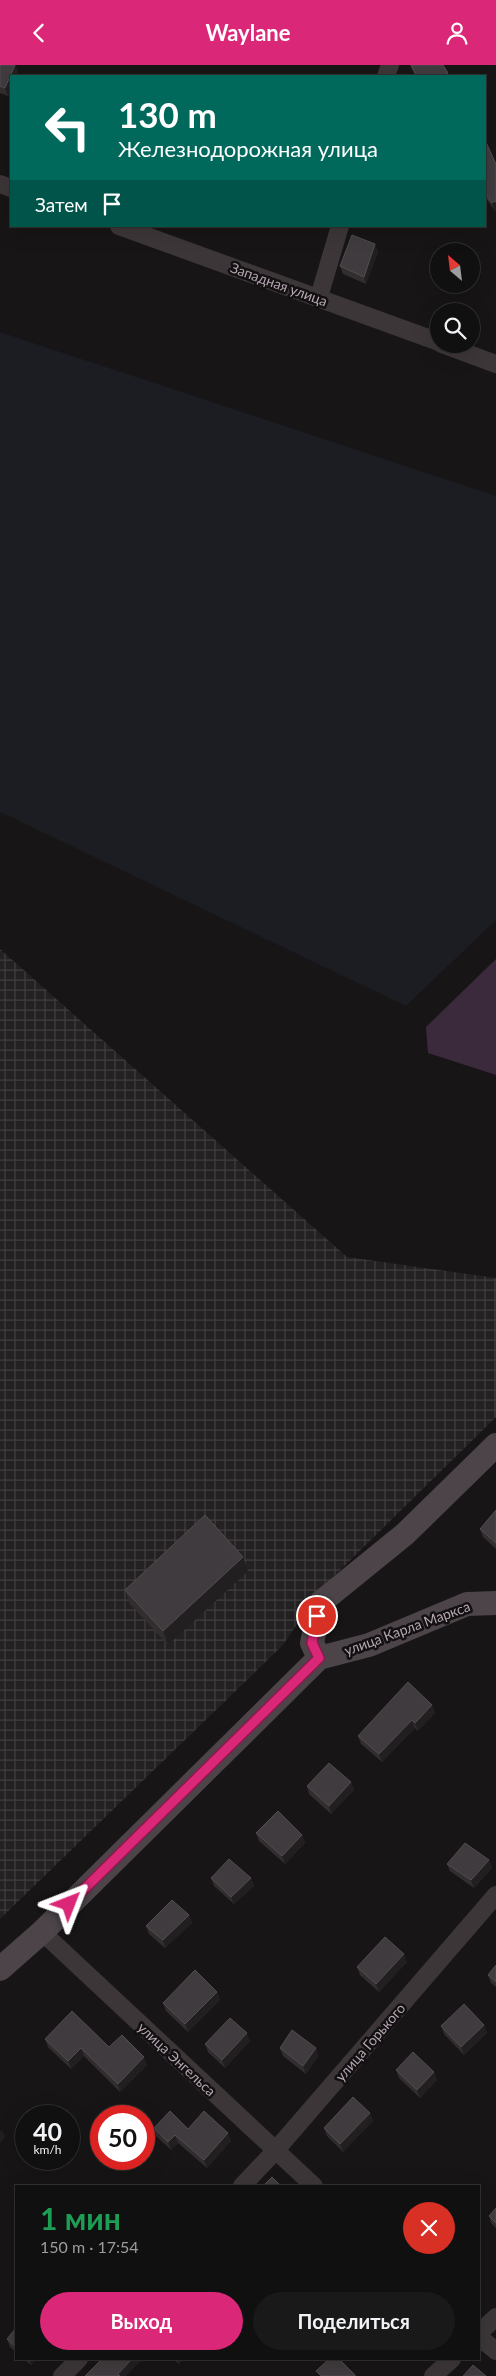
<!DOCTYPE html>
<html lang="ru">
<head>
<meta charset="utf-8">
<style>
  :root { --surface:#111010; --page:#1a1919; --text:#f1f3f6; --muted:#9c9d9f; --line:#303030; --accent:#db2777 }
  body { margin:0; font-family:Lato,sans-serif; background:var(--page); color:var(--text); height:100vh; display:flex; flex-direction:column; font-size:19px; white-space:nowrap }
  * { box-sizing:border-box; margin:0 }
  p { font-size:16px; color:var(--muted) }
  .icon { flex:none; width:28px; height:28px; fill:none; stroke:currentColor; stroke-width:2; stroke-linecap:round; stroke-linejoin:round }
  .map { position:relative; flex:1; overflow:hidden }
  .side { position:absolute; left:15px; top:2120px; width:465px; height:175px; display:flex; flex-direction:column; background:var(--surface); border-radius:0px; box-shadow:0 5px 20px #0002,0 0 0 1px var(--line) }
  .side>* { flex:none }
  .top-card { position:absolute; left:10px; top:10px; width:476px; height:152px; border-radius:0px; box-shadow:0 5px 20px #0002,0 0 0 1px var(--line); background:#00695c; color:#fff; overflow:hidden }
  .needle { width:32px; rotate:332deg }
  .fabs { position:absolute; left:430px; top:178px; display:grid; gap:10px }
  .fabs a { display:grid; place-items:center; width:50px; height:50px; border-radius:50%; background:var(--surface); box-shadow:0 5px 20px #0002,0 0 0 1px var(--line); font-size:25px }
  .speed { position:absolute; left:15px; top:2040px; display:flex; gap:10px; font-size:25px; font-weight:700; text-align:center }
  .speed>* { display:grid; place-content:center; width:65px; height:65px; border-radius:50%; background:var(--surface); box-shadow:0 5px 20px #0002,0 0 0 1px var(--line); line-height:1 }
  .speed small { font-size:12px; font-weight:400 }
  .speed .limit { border:8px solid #d22; background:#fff; color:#111 }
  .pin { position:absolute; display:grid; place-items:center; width:42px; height:42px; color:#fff; margin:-21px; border:2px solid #fff; border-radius:50%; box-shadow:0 1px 5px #0007 }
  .me { position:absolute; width:55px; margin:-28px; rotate:45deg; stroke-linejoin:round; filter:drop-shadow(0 0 4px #0008) }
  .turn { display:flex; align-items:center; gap:18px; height:105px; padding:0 25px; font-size:22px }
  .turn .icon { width:65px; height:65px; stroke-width:2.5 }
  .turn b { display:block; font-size:35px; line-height:42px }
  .then { display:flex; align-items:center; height:48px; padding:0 25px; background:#0003; gap:10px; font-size:19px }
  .round { display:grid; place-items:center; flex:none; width:52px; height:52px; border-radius:26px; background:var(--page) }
  .head { display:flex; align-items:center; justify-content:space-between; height:85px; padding:0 25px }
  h1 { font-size:30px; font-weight:700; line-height:38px; color:#1e9e55 }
  .primary-button { display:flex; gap:10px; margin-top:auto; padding:10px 25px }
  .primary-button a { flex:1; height:58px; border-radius:30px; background:var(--accent); color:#fff; font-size:20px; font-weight:700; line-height:58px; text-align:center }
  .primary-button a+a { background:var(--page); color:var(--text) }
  header { display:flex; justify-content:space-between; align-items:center; height:65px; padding:0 25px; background:var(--accent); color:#fff; font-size:22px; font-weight:700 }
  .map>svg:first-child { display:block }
  .industrial { fill:url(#industrial-grid) }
  .grass { fill:#1b1d22 }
  .water { fill:#3b2a3b }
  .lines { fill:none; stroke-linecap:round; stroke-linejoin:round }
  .street { stroke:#3c3639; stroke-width:18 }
  .secondary { stroke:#4c4449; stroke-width:24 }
  .wall { fill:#322e30 }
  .shaded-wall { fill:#211f20 }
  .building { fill:#403b3e; stroke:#534c50 }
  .route-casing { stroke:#8e194d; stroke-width:12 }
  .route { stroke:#db2777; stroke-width:9 }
  .labels { text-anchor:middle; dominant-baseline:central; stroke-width:5; stroke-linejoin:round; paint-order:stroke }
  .street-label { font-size:14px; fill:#b7a6b3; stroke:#121011 }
</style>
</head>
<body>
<header><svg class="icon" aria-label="back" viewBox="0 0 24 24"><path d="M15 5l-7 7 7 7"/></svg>Waylane<svg class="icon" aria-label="person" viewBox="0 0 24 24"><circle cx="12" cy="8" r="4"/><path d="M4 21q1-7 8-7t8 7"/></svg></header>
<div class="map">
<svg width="496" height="2311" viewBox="0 0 496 2311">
  <defs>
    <pattern id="industrial-grid" width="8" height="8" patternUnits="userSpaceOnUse" patternTransform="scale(1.25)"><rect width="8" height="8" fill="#242122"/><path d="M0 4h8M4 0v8" fill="none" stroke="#423e40"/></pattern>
  </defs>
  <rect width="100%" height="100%" fill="#171516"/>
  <path class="industrial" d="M0,884L347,1192L496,1213V1352L323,1522L282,1581L0,1854Z"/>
  <path class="grass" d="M0,267L496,431V855L406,941L0,747Z"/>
  <path class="water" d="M496,894V1010L428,988L426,962Z"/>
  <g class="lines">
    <path class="street" d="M386,11L390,0
      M0,119L11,123
      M119,161L439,277
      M319,232L340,161
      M442,279L496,299
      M42,1867L314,2121
      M242,2121L275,2086L496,1830
      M479,2268L496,2252
      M479,2272L496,2286
      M62,2311L79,2294
      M433,2311L452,2294"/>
    <path class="secondary" d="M319,1593L312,1578L320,1538L405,1469L496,1380
      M0,1904L42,1867L319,1593L369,1580L467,1539L496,1538"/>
  </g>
  <path class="wall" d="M0,0H15L18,7L16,11H11V23L8,31L0,28Z
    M410,0H443L449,11H415Z
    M485,75L496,99V145L495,146L485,132Z
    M375,179L378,187L366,219L343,209L340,201Z
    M496,1445V1484L483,1472L480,1464Z
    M248,1506L168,1580L130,1539L125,1525Z
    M432,1640L435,1648L418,1666L415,1663L382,1697L361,1679L358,1671Z
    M351,1717L354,1725L331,1749L309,1729L307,1721Z
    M256,1768L302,1770L305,1778L285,1799L259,1776Z
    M489,1795L492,1803L474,1823L450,1806L447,1799Z
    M211,1813H251L254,1821L234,1839L214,1821Z
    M189,1850L192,1858L165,1883L149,1869L146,1861Z
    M407,1897L379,1927L360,1910L357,1902Z
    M496,1900V1922L491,1918L488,1910Z
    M217,1927L220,1935L188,1967L166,1946L163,1938Z
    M484,1960L487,1968L464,1990L444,1969L441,1961Z
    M45,1974L109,1982L147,2000L120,2027L84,1991L71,2004L48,1982Z
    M250,1976L225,2003L208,1987L205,1979Z
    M280,1983H316L318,1991L306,2009L283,1991Z
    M396,2005L434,2007L437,2015L420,2033L399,2013Z
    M370,2048L373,2056L343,2087L327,2071L324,2063Z
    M154,2063L188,2064L228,2068L231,2076L207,2103L178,2078L171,2085L156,2071Z
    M496,2143V2163L491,2158L489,2151Z
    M16,2263V2287L10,2282L7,2274Z
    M24,2294H36L31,2300Z
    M173,2294H183L179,2299Z"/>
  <path class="shaded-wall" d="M15,0L18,7L16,11H11V23L8,31L5,23Z
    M495,136L496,138V145L495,146L492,138Z
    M375,179L378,187L366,219L364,212Z
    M243,1492L248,1506L168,1580L163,1566Z
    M432,1640L435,1648L418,1666L415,1658Z
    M412,1655L415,1663L382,1697L379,1689Z
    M351,1717L354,1725L331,1749L329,1741Z
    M302,1770L305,1778L285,1799L282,1791Z
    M489,1795L492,1803L474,1823L471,1815Z
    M251,1813L254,1821L234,1839L231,1832Z
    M189,1850L192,1858L165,1883L163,1875Z
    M404,1889L407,1897L379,1927L376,1919Z
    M217,1927L220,1935L188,1967L185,1959Z
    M484,1960L487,1968L464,1990L461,1982Z
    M247,1968L250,1976L225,2003L222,1995Z
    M81,1983L84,1991L71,2004L68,1996Z
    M316,1983L318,1991L306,2009L303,2001Z
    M144,1992L147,2000L120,2027L118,2019Z
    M434,2007L437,2015L420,2033L417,2025Z
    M370,2048L373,2056L343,2087L340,2079Z
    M2,2065L5,2073L0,2078V2067Z
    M228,2068L231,2076L207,2103L204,2095Z
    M175,2070L178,2078L171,2085L168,2077Z
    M29,2294H36L31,2300Z
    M132,2294H143L126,2311H119L118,2309Z
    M177,2294H183L179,2299Z"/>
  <path class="building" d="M0,0H15L5,23L0,21Z
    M411,0H443L448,8L442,11H417Z
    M485,75L496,99V137L495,136L492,138L485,128Z
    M352,170L375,179L364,212L340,201Z
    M496,1445V1478L480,1464Z
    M205,1450L243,1492L163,1566L125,1525Z
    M408,1617L432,1640L415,1658L412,1655L379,1689L358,1671Z
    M329,1698L351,1717L329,1741L307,1721Z
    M278,1746L302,1770L282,1791L256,1768Z
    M465,1778L489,1795L471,1815L447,1799Z
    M229,1794L251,1813L231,1832L211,1813Z
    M172,1835L189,1850L163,1875L146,1861Z
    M385,1872L404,1889L376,1919L357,1902Z
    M496,1900V1917L488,1910Z
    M195,1905L217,1927L185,1959L163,1938Z
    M464,1939L484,1960L461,1982L441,1961Z
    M72,1946L109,1982L122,1970L144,1992L118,2019L81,1983L68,1996L45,1974Z
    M230,1953L247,1968L222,1995L205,1979Z
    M292,1965L316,1983L303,2001L280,1983Z
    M413,1987L434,2007L417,2025L396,2005Z
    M353,2032L370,2048L340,2079L324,2063Z
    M170,2046L188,2064L204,2046L228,2068L204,2095L175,2070L168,2077L154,2063Z
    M272,2112L281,2121H263Z
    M496,2143V2158L489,2151Z
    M16,2263V2282L7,2274Z
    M102,2294H132L118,2309L120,2311H85Z
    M329,2294H339L355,2310V2311H321L316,2306Z
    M473,2300L486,2311H463Z"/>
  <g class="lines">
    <defs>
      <path id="route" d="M69,1839L319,1593L312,1578L317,1551"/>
    </defs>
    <use href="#route" class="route-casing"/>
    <use href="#route" class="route"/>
  </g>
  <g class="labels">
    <g class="street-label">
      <text transform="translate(279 219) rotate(20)">Западная улица</text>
      <text transform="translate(407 1563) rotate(-20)">улица Карла Маркса</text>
      <text transform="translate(370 1977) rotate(-49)">улица Горького</text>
      <text transform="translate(177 1994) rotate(43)">улица Энгельса</text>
    </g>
  </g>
</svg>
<div class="fabs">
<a><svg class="needle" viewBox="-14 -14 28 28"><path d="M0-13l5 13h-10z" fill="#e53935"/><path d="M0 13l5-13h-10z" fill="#9c9d9f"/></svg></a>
<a><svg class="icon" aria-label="search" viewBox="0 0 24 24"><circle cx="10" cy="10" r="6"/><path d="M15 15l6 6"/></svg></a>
</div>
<div class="speed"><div>40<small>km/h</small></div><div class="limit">50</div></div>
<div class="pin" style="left:317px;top:1551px;background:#d93025"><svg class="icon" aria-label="arrive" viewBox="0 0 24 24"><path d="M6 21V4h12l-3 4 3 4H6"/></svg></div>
<svg class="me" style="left:69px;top:1839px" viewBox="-20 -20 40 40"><path d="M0-17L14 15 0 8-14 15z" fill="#db2777" stroke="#fff" stroke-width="4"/></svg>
<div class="top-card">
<div class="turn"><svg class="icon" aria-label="left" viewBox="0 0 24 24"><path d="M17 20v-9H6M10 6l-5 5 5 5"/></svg><div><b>130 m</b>Железнодорожная улица</div></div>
<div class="then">Затем<svg class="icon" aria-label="arrive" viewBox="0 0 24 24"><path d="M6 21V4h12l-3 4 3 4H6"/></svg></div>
</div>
<section class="side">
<div class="head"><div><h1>1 мин</h1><p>150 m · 17:54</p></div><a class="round" style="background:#d93025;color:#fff"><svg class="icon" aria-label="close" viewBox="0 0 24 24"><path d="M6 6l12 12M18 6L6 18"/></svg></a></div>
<div class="primary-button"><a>Выход</a><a>Поделиться</a></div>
</section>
</div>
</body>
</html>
